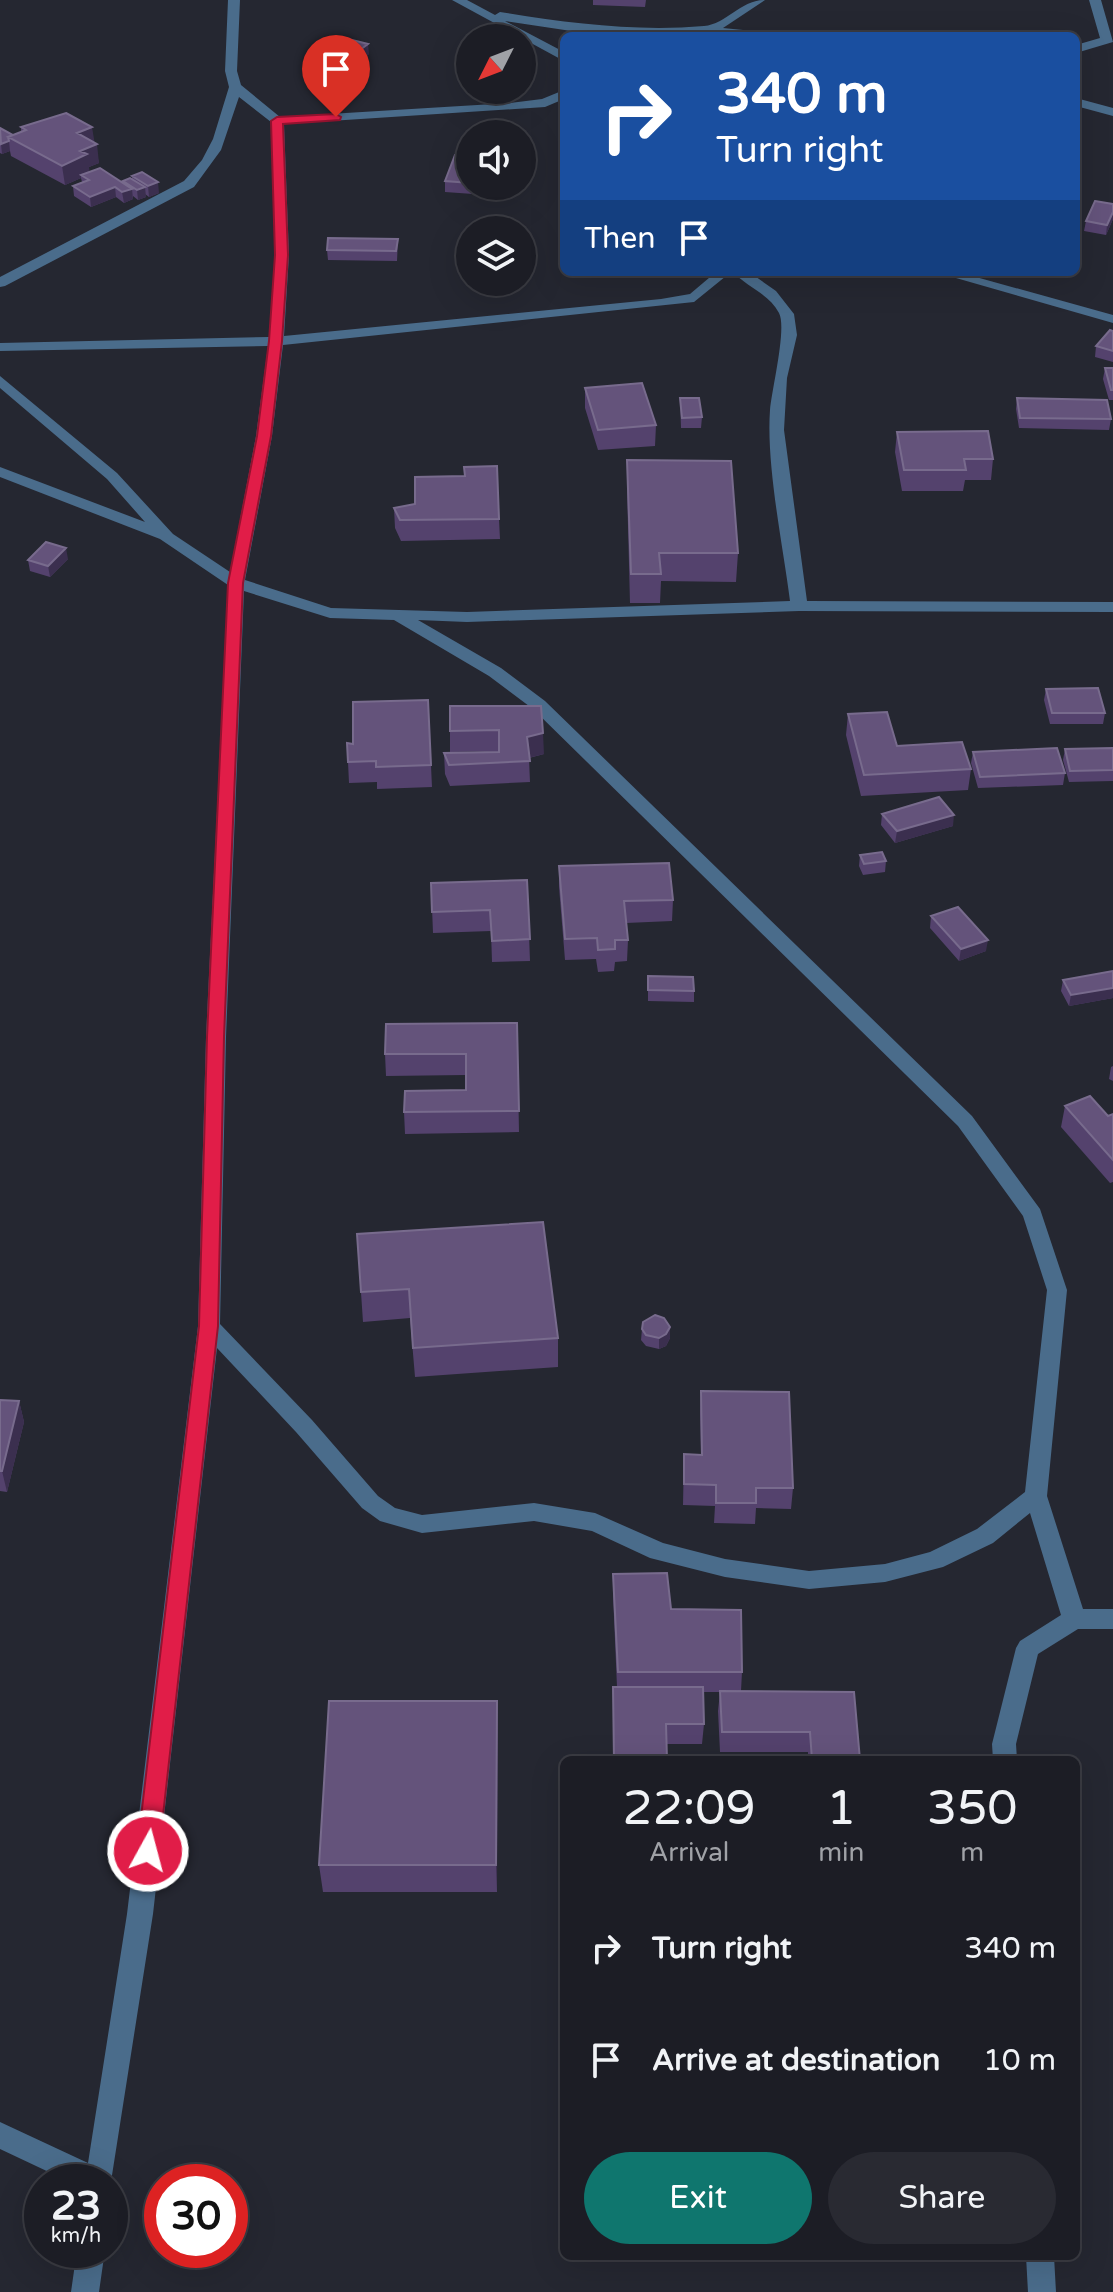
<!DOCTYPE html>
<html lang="en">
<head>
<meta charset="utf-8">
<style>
  :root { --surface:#1c1d25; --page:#292a32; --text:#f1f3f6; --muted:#a0a2a7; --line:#3a3b42; --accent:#0f766e }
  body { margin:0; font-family:"Varela Round",sans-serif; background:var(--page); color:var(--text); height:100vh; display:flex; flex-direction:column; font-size:30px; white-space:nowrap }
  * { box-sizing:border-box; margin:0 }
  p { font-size:26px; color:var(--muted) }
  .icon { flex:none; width:44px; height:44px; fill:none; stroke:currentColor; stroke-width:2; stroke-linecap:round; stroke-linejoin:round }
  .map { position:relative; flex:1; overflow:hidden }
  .details { position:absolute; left:560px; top:1756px; width:520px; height:504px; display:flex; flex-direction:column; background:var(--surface); border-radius:12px; box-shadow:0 8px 32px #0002,0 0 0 2px var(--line) }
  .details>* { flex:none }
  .guide { position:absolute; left:560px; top:32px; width:520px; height:244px; border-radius:12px; box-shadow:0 8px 32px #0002,0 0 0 2px var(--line); background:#1a4fa0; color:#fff; overflow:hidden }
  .needle { width:52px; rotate:228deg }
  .buttons { position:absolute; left:456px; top:24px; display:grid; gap:16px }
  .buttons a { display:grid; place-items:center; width:80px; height:80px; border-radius:50%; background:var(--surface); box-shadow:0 8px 32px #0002,0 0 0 2px var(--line); font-size:40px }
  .speed { position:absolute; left:24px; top:2164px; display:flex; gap:16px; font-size:40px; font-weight:700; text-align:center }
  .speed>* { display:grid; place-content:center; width:104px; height:104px; border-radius:50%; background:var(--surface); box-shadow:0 8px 32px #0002,0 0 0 2px var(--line); line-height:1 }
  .speed small { font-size:20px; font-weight:400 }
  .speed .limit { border:12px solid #d22; background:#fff; color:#111 }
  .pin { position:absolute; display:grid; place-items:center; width:68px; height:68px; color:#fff; margin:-82px -34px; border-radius:50% 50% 50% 0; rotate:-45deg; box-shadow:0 0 8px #0007 }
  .pin .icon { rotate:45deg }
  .me { position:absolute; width:88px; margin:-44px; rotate:7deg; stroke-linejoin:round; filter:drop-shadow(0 0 6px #0008) }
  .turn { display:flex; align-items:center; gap:28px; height:168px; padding:0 24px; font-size:36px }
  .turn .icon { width:104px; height:104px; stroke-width:2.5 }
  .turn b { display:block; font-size:56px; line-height:68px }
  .then { display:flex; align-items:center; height:76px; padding:0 24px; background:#0003; gap:16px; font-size:30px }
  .eta { display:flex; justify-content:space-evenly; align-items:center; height:136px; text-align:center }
  .eta b { font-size:48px; font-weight:600; line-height:56px }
  .button { display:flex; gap:16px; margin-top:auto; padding:16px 24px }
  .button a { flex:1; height:92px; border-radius:48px; background:var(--accent); color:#fff; font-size:32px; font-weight:600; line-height:92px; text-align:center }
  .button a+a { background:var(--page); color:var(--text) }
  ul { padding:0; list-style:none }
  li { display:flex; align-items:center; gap:24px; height:112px; padding:0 24px }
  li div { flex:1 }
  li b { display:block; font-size:30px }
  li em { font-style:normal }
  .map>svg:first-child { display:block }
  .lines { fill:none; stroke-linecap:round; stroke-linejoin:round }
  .minor { fill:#4a6c8b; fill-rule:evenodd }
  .wall { fill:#54426d }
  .shaded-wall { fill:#3b2f4f }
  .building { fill:#64537b; stroke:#786b8d; stroke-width:2 }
  .route { fill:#e11d48; stroke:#92132f; stroke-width:2 }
</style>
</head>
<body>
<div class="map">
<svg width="1113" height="2292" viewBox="0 0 1113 2292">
  <rect width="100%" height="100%" fill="#252731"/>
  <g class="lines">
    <path class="minor" d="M228,0H240L237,71L241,85L280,117L510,103L542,99L564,90V99L545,107L284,124L289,255L284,336L661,299L690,294L716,272H731L694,302L283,345L272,436L245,580L331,608L467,612L790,601C783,545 766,466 770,410C772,388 787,328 779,313C769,294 747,287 733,272H749L776,291L794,314L797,335L787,378L784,430L807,601L1113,602V612L799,611L467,622L418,620L501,668L545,701L972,1116L1040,1209L1067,1290L1047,1496L1083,1609H1113V1629H1078L1038,1654L1016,1744L1017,1760H993L992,1744L1016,1648L1020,1641L1061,1615L1030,1513L993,1543L943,1567L885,1582L809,1589L725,1577L650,1558L592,1531L534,1521L422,1533L380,1521L362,1508L296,1432L217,1348L153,1914L110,2188V2182H70L0,2149V2122L88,2163L127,1914L198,1326L206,1037L228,585L160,539L0,477V467L145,522L107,479L0,388V376L117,473L173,534L230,572L256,436L268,346L0,351V343L269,337L275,255L271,122L239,97L221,150L194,187L5,286L0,287V277L184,181L202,160L213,139L229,87L225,71ZM244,591L330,618L394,620L489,676L533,709L958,1126L1023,1216L1047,1290L1025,1492L977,1529L930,1552L885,1564L809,1571L725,1559L663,1543L595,1513L534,1503L422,1515L395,1508L378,1496L312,1420L220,1324L226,1037Z
      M452,0H467L495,15L500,12C567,23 636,32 704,26C727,24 740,0 765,0L723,28L763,32L769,36H575L578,32L505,21L564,52V61Z
      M1089,0H1101L1113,42L1076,53V45L1100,38Z
      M1076,98L1113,108V116L1076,106Z
      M935,272H958L1113,315V323Z
      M77,2250H105L99,2292H71Z
      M1026,2256H1054L1056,2292H1028Z"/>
  </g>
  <path class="wall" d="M593,0H646L645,7L593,5Z
    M369,54L341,75L316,69V59Z
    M21,127L94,142L99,163L89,167V172L124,184L123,181L132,179V176L159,193L149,197L145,194L146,197L138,200L133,196V199L124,203L116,197L91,207L74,196L73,186L82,182L81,178L65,185L11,156L10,151L2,154L0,153V128L13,135L21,132Z
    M470,156V186H476L473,194L445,192V181Z
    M1113,204V219L1106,235L1084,231L1086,221Z
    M398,239L397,261L328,260L327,250Z
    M1113,331V362L1095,357L1096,346Z
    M1105,368H1113V400H1109L1103,379Z
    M585,388L656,425L655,446L598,450L585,408Z
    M680,398L702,417L701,428H681Z
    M1017,398L1111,419L1109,430L1019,428L1016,409Z
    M897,432L993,459L991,480H965L963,491H902L895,452Z
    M627,460L738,553L736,582L661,581L660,603H630L627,488Z
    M394,508L499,519L500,539L401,541L395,528Z
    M68,559L50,577L30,571L28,560Z
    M1046,689L1105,713L1103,724H1050L1044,700Z
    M428,700L432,787L377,789V782L349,783L348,762L353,744Z
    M450,706L544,754L529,758L530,782L450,786L445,774L444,753L499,751L450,752Z
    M848,714L897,746L971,769L968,790L861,796L846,735Z
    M1113,748V781L1069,782L1063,760L1065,749Z
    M973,752L1065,773L1063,785L978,788L971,763Z
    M882,814L953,826L895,843L881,825Z
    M860,855L886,861L885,872L863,875L859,866Z
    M559,866L673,900L672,921L626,923L628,940L627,961L615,962L614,971L598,972L596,959L565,960L559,887Z
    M527,880L530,961L492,962L491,931L433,933L431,883Z
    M931,916L986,951L959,961L930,928Z
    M1113,971V998L1069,1006L1061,991L1063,980Z
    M648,976L694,991V1002L648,1001Z
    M517,1023L519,1132L405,1134L404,1112L466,1090V1075L386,1076L385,1054Z
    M1113,1066V1081L1109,1079L1111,1067Z
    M1065,1106L1108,1116L1113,1114V1182L1110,1183L1061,1127Z
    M357,1234L558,1338V1367L415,1377L410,1318L363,1322Z
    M642,1329L670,1338L666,1346L659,1349L646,1346L641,1340Z
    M701,1391L793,1488L791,1509L756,1508L755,1524L714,1523L715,1506L683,1505L684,1454L701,1455L700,1412Z
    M0,1400L19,1401L24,1422L7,1492L0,1491Z
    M613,1574L671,1609L742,1672L741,1691L860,1760H808V1752H720L718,1711L720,1692H703L704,1724L702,1744H667V1760H613V1687H617L613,1594Z
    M497,1701V1892H323L319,1865Z"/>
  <path class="shaded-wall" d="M368,44L369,54L341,75L340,65Z
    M92,127L95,145L97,144L99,163L89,167L90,174L81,175V178L65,185L62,166L77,133Z
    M9,141L10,151L2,154L1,144Z
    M158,182L159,193L149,197L148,186Z
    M115,187L116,197L91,207L90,197Z
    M145,187L146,197L138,200L137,190Z
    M132,189L133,199L124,203L122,192Z
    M1113,212V219L1106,235L1107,225Z
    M66,548L68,559L50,577L48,566Z
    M543,733L544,754L528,758L527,737Z
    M954,815L953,826L895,843L897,831Z
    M988,940L986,951L959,961L961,949Z
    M1113,988V998L1069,1006L1071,995Z
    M670,1327V1338L666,1346L659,1349V1338Z
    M19,1401L24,1422L7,1492L2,1471Z
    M497,1701L498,1728L497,1892L496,1865Z"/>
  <path class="building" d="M344,38L368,44L340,65L316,59Z
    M66,113L92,127L77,133L97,144L80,151L87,154L62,166L8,137L26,130L21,127Z
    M0,128L13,135L8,137L9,141L1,144Z
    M455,155L470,156V183L445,181Z
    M100,168L132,189L122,192L115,187L90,197L73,186L89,180L81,175Z
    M142,172L158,182L148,186L132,176Z
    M130,178L145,187L137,190L123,181Z
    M1095,201L1113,204V212L1107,225L1086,221Z
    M328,238L398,239L396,251L327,250Z
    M1110,330L1113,331V351L1096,346Z
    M1105,368H1113V390H1111Z
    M642,383L656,425L598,430L585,388Z
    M680,398H699L702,417L682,418Z
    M1017,398L1107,400L1111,419L1020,418Z
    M988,431L993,459H964L966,470H904L897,432Z
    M627,460L731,461L738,553H659L661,574H631Z
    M497,466L499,519L400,520L394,508L415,504V477L465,476L464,467Z
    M46,542L66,548L48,566L28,560Z
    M1098,688L1105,713H1052L1046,689Z
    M428,700L431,765L376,767V761L348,762L347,743L353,744V702Z
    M450,706H541L543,733L527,737L530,761L449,765L444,753L499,752V730L450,731Z
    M887,712L897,746L962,742L971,769L864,775L848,714Z
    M1057,748L1065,773L980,777L973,752Z
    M1113,748V770L1070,771L1065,749Z
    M939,797L954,815L897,831L882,814Z
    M882,852L886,861L864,864L860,855Z
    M669,863L673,900L624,901L628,940H615V949L598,950L597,938L565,939L559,866Z
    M527,880L530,939L492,941L490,910L432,912L431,883Z
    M958,907L988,940L961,949L931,916Z
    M1113,971V988L1071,995L1063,980Z
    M648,976L693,977L694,991L648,990Z
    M517,1023L519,1111L404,1112L405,1091L466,1090V1054H385L386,1024Z
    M1090,1096L1108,1116L1113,1114V1160L1065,1106Z
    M543,1222L558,1338L413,1348L409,1289L361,1292L357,1234Z
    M655,1315L664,1318L670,1327L666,1334L659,1338L646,1335L642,1329L643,1322Z
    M701,1391L789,1392L793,1488H756V1503H716V1485L684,1484V1454L702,1455Z
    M0,1400L19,1401L2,1471H0Z
    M667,1573L671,1609L741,1610L742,1672H618L613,1574Z
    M613,1687H703L704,1724H666L667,1760H614Z
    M720,1691L854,1692L860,1760H812L810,1732H722Z
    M329,1701H497L496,1865H319Z"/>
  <path class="route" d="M336,114L341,117L340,120L283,124L288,255L282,341L271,436L243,583L224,1037L218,1326L159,1851L156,1858L148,1861L140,1858L137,1851L199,1326L207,1037L228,583L257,436L269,341L275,255L271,121L277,117Z"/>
</svg>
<div class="buttons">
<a><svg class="needle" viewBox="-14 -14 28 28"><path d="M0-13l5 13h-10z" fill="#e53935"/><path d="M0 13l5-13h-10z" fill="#a0a2a7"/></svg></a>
<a><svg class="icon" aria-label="sound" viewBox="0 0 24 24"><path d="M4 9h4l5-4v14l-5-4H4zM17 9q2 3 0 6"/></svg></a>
<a><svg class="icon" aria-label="layers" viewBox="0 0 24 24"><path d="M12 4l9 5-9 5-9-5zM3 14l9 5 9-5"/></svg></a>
</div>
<div class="speed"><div>23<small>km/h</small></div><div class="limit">30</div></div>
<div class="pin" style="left:336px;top:117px;background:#d93025"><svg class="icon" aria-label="arrive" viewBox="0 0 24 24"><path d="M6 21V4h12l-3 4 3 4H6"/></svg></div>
<svg class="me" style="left:148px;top:1851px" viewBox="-20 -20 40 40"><circle r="17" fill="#e11d48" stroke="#fff" stroke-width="3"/><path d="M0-11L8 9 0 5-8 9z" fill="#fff"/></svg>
<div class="guide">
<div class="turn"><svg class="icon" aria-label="right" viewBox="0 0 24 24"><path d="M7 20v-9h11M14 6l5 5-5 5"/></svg><div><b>340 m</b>Turn right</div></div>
<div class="then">Then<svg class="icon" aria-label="arrive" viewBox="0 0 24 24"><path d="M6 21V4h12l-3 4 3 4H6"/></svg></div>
</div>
<section class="details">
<div class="eta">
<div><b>22:09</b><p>Arrival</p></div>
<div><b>1</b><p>min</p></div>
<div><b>350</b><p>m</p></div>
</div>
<ul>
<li><svg class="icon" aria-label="right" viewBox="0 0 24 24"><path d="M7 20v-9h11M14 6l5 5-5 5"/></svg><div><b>Turn right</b></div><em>340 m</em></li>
<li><svg class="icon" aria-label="arrive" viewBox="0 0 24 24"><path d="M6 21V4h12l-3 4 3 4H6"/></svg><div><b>Arrive at destination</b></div><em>10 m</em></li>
</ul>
<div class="button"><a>Exit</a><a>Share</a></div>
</section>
</div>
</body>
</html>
